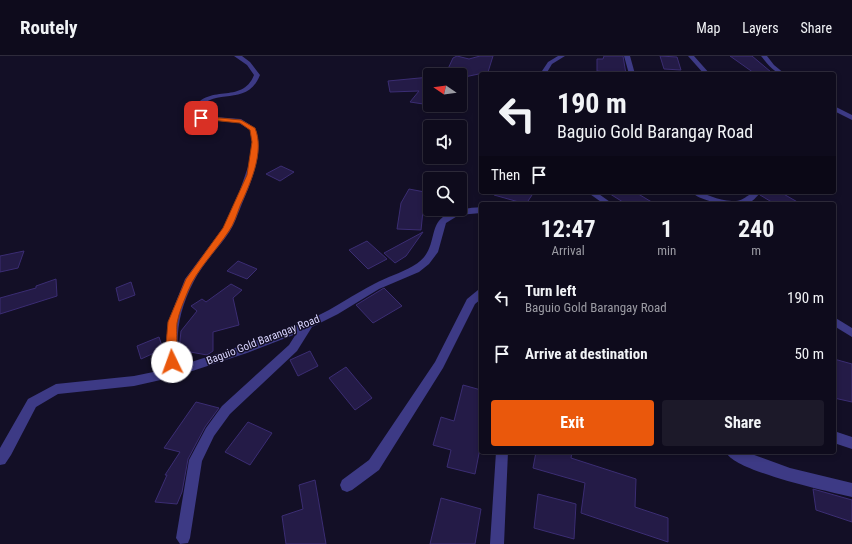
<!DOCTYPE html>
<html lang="en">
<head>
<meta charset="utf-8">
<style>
  :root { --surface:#0e0b1c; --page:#1c1929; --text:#f1f3f6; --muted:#9b9ba3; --line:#2e2b3b; --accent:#ea580c }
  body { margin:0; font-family:"Roboto Condensed",sans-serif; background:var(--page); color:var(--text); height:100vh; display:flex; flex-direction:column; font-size:15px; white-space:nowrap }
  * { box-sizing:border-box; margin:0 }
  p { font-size:13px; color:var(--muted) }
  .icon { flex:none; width:22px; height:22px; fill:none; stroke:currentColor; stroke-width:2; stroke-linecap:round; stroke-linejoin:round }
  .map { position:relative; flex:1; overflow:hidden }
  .details { position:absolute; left:479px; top:146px; width:357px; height:252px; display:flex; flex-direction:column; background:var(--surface); border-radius:4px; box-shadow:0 2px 6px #0003,0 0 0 1px var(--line) }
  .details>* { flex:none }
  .guide { position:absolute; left:479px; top:16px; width:357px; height:122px; border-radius:4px; box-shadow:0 2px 6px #0003,0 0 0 1px var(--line); background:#0e0b1c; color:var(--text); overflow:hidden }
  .needle { width:26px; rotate:283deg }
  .fabs { position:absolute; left:423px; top:12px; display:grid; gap:8px }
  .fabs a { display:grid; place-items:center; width:44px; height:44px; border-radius:4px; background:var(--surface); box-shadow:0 2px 6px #0003,0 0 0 1px var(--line); font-size:20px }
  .pin { position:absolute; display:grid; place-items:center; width:34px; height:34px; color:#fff; margin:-17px; border-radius:8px; box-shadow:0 2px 6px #0006 }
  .me { position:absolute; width:44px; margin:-22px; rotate:357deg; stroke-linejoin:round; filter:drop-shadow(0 0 3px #0008) }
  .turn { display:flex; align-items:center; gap:14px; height:84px; padding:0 12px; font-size:18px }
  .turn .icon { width:52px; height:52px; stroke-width:2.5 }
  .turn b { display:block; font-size:28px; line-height:34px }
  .then { display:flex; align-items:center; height:38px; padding:0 12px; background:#0003; gap:8px; font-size:15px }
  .eta { display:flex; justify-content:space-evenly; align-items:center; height:68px; text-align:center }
  .eta b { font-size:24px; font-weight:700; line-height:28px }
  .cta { display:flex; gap:8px; margin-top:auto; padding:8px 12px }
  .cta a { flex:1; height:46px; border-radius:4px; background:var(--accent); color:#fff; font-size:16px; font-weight:700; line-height:46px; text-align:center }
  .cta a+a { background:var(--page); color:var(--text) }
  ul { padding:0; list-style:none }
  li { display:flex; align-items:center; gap:12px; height:56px; padding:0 12px }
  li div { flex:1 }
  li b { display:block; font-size:15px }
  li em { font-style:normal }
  header { display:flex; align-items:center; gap:24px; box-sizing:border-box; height:56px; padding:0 20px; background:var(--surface); border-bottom:1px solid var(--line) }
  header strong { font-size:19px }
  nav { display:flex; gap:22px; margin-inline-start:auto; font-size:14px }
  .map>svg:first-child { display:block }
  .building { fill:#241b47; stroke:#3b2d73 }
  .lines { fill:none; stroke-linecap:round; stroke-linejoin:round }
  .minor { fill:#3d3a85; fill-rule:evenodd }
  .route { fill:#ea580c; stroke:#983908 }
  .labels { text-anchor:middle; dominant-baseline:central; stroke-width:3; stroke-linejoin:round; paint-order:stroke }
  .street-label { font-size:11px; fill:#d9d4ff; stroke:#130f26 }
</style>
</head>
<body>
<header>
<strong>Routely</strong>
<nav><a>Map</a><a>Layers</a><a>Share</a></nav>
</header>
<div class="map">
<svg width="852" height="488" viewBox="0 0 852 488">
  <rect width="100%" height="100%" fill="#130f26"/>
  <path class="building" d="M457,0L469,3L480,0H493L488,16L460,22V16L447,15L453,2Z
    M604,0H623L626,18H605V16L597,15V3H603Z
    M660,0L677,1L681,14L664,13Z
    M730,0H752L771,16L754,17Z
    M430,21V49L410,46L419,35L390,36L388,25Z
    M281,110L294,116L280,125L266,118Z
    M409,133L430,137V156L423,155L421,174L397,173L401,147Z
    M494,136H534L526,148L494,139Z
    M607,136H635L655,148H626Z
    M762,136H780L801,148H775L760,139Z
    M423,176L406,200L395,207L384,197Z
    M367,185L387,203L368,213L349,194Z
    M24,195L18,212L0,216V200Z
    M238,205L257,213L247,223L227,215Z
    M56,223L57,240L0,258V242L36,232V230Z
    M131,226L135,239L119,245L116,232Z
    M231,228L242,234L233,242L239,269L213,276V295L207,299L179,294L181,275L197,255L191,250L202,243L206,246Z
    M384,232L402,250L373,267L356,249Z
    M159,281L163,293L141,303L137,290Z
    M310,295L318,310L298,320L290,304Z
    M834,303L852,308V346L834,342Z
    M346,311L372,342L355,354L329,322Z
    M463,329L481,334V387L475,418L447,411L451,394L433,389L441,361L454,365Z
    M196,346L219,352L205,371L188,403L182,436L177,448L155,446L167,419H165L180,396L164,392Z
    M248,366L272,377L250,409L225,396Z
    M536,396H572L571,402L636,423L635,451L668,462V486L581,457L585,427L533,412Z
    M315,424L326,488H286L282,460L303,453L299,429Z
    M813,433L852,444V466L816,454Z
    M538,438L576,448L574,483L534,472Z
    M441,442L481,453L475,488H430Z"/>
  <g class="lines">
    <path class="minor" d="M234,0H242L250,6L260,19C247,53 211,29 197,56L202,60L241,63L255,72C266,96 249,130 240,153C237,160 234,169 230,175C219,192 203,207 194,225C179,254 175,277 179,310C224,296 270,281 313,262C335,252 354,238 374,228C387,221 401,217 413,210C440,195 426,170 446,159C456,153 469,152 481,151V157L459,159L446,167L438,196L429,208L419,216L379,233L338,258L312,271L297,295L230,358L214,380L202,405L190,482L188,487L180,488L176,482L189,404L206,372L222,350L289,289L296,278L247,297L174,321L134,330L58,338L36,351L11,399L5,408L0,409V392L28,343L56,328L134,320L168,313L166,289L168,266L185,223L223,172L240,134L249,108L252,86L250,74L239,67L199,63L194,61L191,56C207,25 242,50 254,19L247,9Z
      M558,0H565L552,8L546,18H540L548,6Z
      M624,0H630L635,18H629Z
      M688,0H694L710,18H704Z
      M761,0H767L774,9L785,18C774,18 768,8 761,0Z
      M834,50L852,59V64L834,55Z
      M587,136H596L613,148H604Z
      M691,136C706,136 717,145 732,145C746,146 746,136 761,136C757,140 752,147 746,148C731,151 702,146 691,136Z
      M481,233V243L475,248L443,312L379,414L352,434L347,436L342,434L340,429L342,424L369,404L435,306L467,243L478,234Z
      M834,261L852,272V281L834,270Z
      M834,375L852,381V393L834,387Z
      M496,396H508L504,488H490Z
      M726,396H746L790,412L852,427V441C830,436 733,415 726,396Z"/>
  </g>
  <path class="route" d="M199,60L241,64L255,72C265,96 250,128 240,150C237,158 234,168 229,175C216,195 197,213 188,235C184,245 179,256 177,267C176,276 178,303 176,309L172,310L168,309L166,289L168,266L186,223L223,172L247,119L252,86L250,74L240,67L201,63H199Z"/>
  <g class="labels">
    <g class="street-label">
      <text transform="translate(263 284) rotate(-21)">Baguio Gold Barangay Road</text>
    </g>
  </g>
</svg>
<div class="fabs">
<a><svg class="needle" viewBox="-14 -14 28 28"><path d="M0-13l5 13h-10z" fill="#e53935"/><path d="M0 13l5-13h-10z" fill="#9b9ba3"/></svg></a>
<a><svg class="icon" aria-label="sound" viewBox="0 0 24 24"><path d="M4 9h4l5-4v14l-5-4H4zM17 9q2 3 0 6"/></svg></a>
<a><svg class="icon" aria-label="search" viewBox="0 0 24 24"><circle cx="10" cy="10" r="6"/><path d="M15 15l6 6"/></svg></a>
</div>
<div class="pin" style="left:201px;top:62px;background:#d93025"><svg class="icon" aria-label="arrive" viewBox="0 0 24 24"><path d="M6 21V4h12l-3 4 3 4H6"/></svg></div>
<svg class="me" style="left:172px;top:306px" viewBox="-20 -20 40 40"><circle r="19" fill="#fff"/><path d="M0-13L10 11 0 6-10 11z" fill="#ea580c"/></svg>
<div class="guide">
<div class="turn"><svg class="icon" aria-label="left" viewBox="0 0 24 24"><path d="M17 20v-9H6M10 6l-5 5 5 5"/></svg><div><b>190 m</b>Baguio Gold Barangay Road</div></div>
<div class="then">Then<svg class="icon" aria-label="arrive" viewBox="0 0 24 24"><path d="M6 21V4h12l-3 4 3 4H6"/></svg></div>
</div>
<section class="details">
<div class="eta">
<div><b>12:47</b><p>Arrival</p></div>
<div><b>1</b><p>min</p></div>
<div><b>240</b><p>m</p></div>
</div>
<ul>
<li><svg class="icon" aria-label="left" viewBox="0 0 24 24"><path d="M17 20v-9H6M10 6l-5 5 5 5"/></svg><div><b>Turn left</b><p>Baguio Gold Barangay Road</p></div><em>190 m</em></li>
<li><svg class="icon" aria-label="arrive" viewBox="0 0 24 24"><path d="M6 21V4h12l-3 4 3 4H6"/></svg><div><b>Arrive at destination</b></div><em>50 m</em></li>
</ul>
<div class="cta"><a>Exit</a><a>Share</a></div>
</section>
</div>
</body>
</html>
